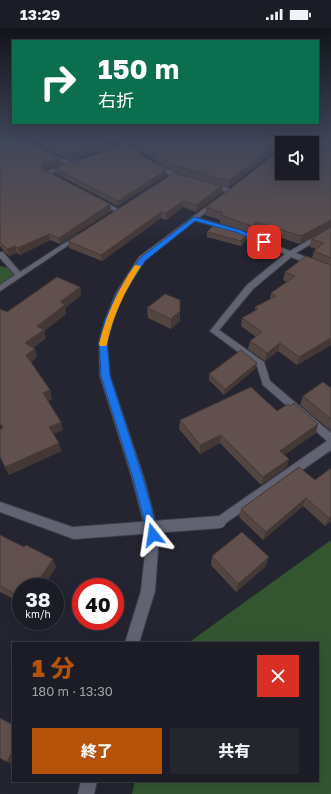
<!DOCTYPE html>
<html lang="ja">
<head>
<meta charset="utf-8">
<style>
  :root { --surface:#1b1c25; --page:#24252d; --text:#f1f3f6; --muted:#a0a1a7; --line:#393a42; --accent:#b45309 }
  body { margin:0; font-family:"Golos Text","Noto Sans JP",sans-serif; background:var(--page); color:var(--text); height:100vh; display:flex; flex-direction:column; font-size:15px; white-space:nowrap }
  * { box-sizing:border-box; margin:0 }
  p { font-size:13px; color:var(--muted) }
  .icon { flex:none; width:22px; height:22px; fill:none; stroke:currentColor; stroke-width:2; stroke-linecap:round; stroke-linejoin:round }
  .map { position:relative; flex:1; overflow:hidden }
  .sheet { position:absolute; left:12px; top:614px; width:307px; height:140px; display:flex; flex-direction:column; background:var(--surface); border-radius:0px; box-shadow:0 4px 16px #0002,0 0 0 1px var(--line) }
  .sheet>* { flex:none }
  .hud { position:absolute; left:12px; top:12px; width:307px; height:84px; border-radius:0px; box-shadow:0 4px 16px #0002,0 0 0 1px var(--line); background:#0b6e4f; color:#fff; overflow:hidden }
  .buttons { position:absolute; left:275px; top:108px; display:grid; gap:8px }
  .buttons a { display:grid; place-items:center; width:44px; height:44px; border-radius:0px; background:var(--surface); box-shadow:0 4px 16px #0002,0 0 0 1px var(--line); font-size:20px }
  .speed { position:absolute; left:12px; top:550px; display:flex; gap:8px; font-size:20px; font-weight:700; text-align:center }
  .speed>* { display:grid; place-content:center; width:52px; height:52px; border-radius:50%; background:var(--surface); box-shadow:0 4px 16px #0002,0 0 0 1px var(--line); line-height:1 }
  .speed small { font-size:10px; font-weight:400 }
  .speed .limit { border:6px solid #d22; background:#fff; color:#111 }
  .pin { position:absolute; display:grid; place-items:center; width:34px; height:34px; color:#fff; margin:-17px; border-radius:8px; box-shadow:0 2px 6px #0006 }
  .me { position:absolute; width:44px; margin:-22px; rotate:345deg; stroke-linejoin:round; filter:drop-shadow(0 0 3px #0008) }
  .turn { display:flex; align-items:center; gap:14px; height:84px; padding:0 20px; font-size:18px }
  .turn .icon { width:52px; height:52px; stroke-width:2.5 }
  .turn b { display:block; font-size:28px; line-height:34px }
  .round { display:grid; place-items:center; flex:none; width:42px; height:42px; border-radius:0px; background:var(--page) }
  .head { display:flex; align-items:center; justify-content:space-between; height:68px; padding:0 20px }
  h1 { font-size:24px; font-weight:800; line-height:30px; color:var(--accent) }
  .cta { display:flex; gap:8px; margin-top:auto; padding:8px 20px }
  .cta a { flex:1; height:46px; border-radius:0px; background:var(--accent); color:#fff; font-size:16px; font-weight:800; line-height:46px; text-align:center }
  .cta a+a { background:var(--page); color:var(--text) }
  .status { display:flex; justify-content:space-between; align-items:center; height:28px; padding:0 20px; background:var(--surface); direction:ltr }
  .status svg { height:11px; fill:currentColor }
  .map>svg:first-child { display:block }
  .forest { fill:#335631 }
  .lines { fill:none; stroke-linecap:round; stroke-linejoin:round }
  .minor-casing { stroke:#3e3f49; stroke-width:2 }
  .tertiary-casing { stroke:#3e3f49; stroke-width:2 }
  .secondary-casing { stroke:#3e3f49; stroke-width:2 }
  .minor { fill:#626372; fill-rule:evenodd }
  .tertiary { fill:#626372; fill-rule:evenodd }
  .secondary { fill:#8f706e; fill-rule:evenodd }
  .minor-bridge-casing { stroke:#3e3f49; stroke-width:14; stroke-linecap:butt }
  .minor-bridge { stroke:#626372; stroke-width:12 }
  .wall { fill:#534542 }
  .shaded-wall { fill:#443836 }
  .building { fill:#61504d; stroke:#443836 }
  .route { fill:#1a73e8; stroke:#114b97 }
  .slow { fill:#f59e0b }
</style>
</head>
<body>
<div class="status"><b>13:29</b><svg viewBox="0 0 49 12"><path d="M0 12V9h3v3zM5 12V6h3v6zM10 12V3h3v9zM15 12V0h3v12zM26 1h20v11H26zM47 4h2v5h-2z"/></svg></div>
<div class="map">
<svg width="331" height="766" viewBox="0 0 331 766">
  <rect width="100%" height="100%" fill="#242531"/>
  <path class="forest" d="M0,238L14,241L19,247L0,261Z
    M331,512V766H132L135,753H318V615H188Z"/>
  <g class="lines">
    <defs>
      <path id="minor" d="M111,111H118L137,124L132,125Z
        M47,125H51L70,134L80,131L83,133L51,145L60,150L57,152L43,145L65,136L47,127Z
        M153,135C155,135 183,148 186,150L183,152L171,148L153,137Z
        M210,155L233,162L234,163L231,165L208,158L207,157Z
        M99,171L120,182L121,183L116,184L97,174L96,173Z
        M194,189L240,202L290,223L331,199V204L296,225L331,240V245L291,229L253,261L219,302L264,334L270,353L331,405V422L220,499L216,498L214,494L216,490L327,413L263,357L257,338L210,303L247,257L285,226L236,204L192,192V190Z
        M77,207L82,208L0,263V257L15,247L0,230V224H3L20,244Z
        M0,474L78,501L80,505L78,509L74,511L0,484Z"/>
      <path id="tertiary" d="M292,111H298L293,115H287Z
        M214,173L219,174L145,232L124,265L113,292L107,314L110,348L144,450L159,507L155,563L139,615H125L141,563L147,507L132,450L100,348L99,314L105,292L116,265L139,229Z
        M81,753H97L94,766H78Z"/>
      <path id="secondary" d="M294,111H306L331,115V119Z"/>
    </defs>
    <use href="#minor" class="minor-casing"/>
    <use href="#tertiary" class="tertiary-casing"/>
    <use href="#secondary" class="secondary-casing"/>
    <use href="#minor" class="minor"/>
    <use href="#tertiary" class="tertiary"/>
    <use href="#secondary" class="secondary"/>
    <defs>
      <path id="minor-bridge" d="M74,505L220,494"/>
    </defs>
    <use href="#minor-bridge" class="minor-bridge-casing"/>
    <use href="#minor-bridge" class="minor-bridge"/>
  </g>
  <path class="wall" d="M0,111L60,130V136L44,142L110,176L111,183L60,216L50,212L20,227L17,225L9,228L3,222L0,218Z
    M28,111H117L118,117L69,132Z
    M121,111H266L280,114L279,120L228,160L222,158V164L196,184L183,179L166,192L161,190L102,233L69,220L68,213L208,154L176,145Z
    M322,111H331V199L300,216L255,201L251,205L220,195V192L205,187L206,179L312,145Z
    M54,140L166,147L118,178L55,145Z
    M331,199V317L297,337L278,323L265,333L248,321L250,313L256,309L241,298L242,290L255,283V279L270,271L271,265L287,254L283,252L285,244L312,230L314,223L316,221L310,219L311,211Z
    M207,204L248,205L247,211L241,218L207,209Z
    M80,259L81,267L65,280L66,286L44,303L46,310L33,320L37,329L31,334L50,362L52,371L48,373L63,402L53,406L59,415L61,423L9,447L0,430V401L2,400L0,396V281L7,284Z
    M147,280L180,293L171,301L148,290Z
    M256,340L224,367L209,352V346Z
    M331,360V403L300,377L303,368Z
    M277,383L318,396L316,405L284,427L287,439L261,457L220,415L200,426L179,401L180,392Z
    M299,439L331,493L325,498L303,478L263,512L239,489L241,481Z
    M0,507L56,539L43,559H21V575L0,564Z
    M212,528L266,538L236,564L211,537Z"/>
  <path class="shaded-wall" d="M117,111L118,117L69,132L68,126Z
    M280,114L279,120L228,160V153Z
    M60,130V136L43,143L42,141V136Z
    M166,142V147L118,178V173Z
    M222,158V164L196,184V177Z
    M183,173V179L166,192V185Z
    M110,176L111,183L60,216L59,210Z
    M161,184V190L102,233L101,227Z
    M331,192V199L300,216L301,208Z
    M256,194L255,201L251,205L252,198Z
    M248,205L247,211L241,218V213Z
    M49,206L50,212L20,227L18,220Z
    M15,218L17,225L9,228L7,221Z
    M80,259L81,267L65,280L66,286L44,303L46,310L27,324L25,315L37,298L60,274Z
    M180,283V293L171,301V291Z
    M331,310V317L297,337L299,329Z
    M280,315L278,323L265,333L267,325Z
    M35,321L37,329L28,336L26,327Z
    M257,335L256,340L224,367L225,361Z
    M50,362L52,371L45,374L43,365Z
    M61,394L63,402L51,407L49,399Z
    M318,396L316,405L278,431L280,423Z
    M221,407L220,415L200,426V417Z
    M59,415L61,423L9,447L5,439Z
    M289,431L287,439L261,457L263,449Z
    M306,470L303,478L263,512L266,504Z
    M331,488V493L325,498L329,490Z
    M269,529L266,538L236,564L238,556Z
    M53,531L56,539L43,559H34Z
    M13,722V737L7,734Z"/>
  <path class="building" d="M0,111H25L60,130L42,136V141L110,176L59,210L49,206L18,220L15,218L7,221L0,214Z
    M39,111H117L68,126Z
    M130,111H266L280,114L228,153L176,138Z
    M319,111L331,113V192L301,208L256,194L252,198L221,187L223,185L206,179L282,121V145H312V120Z
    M125,117L166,142L118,173L54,140Z
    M174,145L222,158L196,177L183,173L166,185L161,184L101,227L68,213Z
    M216,195L248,205L241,213L207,204Z
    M331,199V230L314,223L324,215L311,211Z
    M306,228L331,237V310L299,329L280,315L267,325L250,313L262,304L242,290L258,281L255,279L276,268L271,265L295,248L285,244Z
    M57,249L80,259L60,274L65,277L37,298L44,302L25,315L35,321L26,327L50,362L43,365L61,394L49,399L59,415L5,439L0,428V401L3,400L0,394V356H1L0,355V281L7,284Z
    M165,266L180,272V283L171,291L147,280Z
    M241,322L257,335L225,361L209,346Z
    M323,354L331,360V391L303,368Z
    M251,359L277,383L288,376L290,378L294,375L318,396L280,423L289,431L263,449L221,407L200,417L180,392Z
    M299,439L315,452L331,440V488L329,490L306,470L266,504L241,481Z
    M242,504L269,529L238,556L212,528Z
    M0,507L24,519L26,517L53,531L34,559H21V569L0,558Z
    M0,690L13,697V722L7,734L0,730Z"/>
  <linearGradient id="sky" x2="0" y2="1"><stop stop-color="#14141b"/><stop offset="0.51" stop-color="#3f465a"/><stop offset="1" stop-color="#3f465a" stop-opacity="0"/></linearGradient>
  <rect width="331" height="218" fill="url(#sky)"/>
  <path class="route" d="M194,189L240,202L268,214L262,215L236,204L195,193L145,233L124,265L113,292L107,314L110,348L143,450L159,507L157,510L153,512L149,510L148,507L133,450L101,348L99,314L105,292L117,265L140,230Z"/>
  <path class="slow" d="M135,237L141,238C124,265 114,285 107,316L106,318H100L99,316C107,285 117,263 135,237Z"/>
</svg>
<div class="buttons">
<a><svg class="icon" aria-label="sound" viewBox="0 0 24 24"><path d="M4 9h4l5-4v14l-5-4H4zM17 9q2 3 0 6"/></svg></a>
</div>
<div class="speed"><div>38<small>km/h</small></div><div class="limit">40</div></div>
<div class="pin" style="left:264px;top:214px;background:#d93025"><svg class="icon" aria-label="arrive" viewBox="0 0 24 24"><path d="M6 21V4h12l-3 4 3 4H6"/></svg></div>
<svg class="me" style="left:153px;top:507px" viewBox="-20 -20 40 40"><path d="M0-17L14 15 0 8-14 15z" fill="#1a73e8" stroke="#fff" stroke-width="4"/></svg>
<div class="hud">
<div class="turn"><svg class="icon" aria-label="right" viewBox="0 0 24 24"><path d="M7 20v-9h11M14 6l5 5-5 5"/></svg><div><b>150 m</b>右折</div></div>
</div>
<section class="sheet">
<div class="head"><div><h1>1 分</h1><p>180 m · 13:30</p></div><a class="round" style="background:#d93025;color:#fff"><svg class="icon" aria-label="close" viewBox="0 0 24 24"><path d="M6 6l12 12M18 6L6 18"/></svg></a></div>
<div class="cta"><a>終了</a><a>共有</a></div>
</section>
</div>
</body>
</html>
